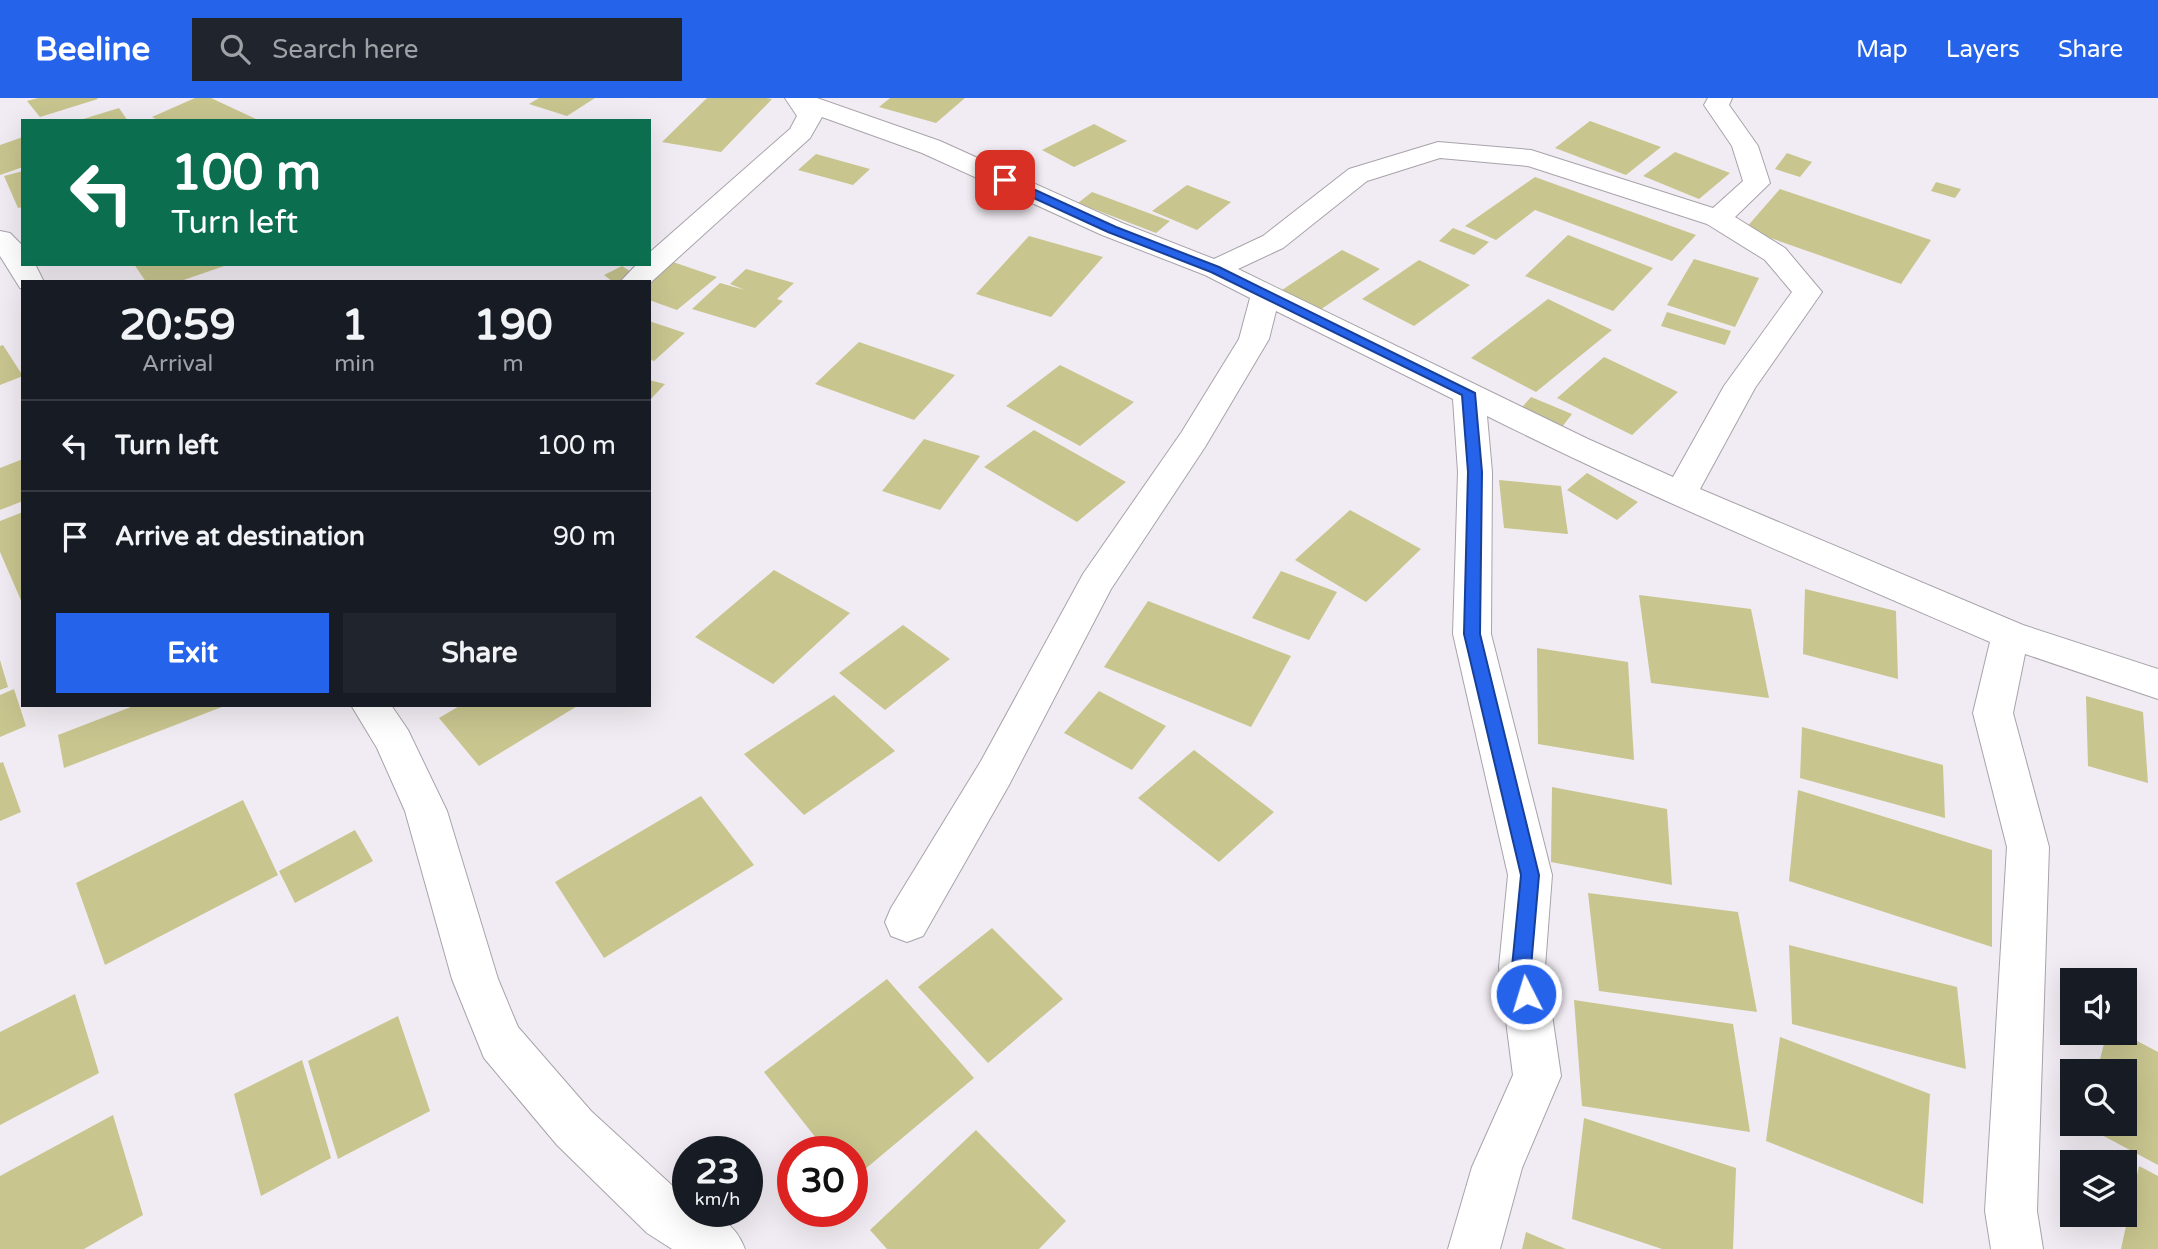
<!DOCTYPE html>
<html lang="en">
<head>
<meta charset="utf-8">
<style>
  :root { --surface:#171b24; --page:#20242c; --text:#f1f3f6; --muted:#9ea1a6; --line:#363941; --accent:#2563eb }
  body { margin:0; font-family:"Varela Round",sans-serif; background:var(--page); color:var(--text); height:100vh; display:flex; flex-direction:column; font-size:26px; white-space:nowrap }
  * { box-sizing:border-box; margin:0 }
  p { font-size:23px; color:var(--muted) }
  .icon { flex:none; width:38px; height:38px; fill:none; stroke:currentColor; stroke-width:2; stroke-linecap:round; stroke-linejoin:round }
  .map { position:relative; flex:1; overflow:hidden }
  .side { position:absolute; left:21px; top:182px; width:630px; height:427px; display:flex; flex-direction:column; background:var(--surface); border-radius:0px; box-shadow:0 7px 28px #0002 }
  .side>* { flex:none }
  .banner { position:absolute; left:21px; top:21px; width:630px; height:147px; border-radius:0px; box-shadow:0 7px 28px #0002; background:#0b6e4f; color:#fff; overflow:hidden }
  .fabs { position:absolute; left:2060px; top:870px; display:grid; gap:14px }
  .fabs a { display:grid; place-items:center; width:77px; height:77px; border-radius:0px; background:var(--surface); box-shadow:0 7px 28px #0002; font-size:35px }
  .speed { position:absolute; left:672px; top:1038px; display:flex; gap:14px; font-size:35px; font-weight:700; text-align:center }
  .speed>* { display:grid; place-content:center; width:91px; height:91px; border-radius:50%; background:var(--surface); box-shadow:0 7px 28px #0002; line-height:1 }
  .speed small { font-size:18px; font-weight:400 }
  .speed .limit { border:10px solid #d22; background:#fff; color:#111 }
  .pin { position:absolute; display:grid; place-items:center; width:60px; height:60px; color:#fff; margin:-30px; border-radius:14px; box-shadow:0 4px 10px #0006 }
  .me { position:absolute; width:77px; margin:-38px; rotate:355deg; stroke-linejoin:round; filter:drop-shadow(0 0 5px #0008) }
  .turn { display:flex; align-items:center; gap:24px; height:147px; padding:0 35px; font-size:32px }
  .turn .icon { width:91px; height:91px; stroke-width:2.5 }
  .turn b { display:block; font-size:49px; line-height:60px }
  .eta { display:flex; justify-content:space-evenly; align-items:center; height:119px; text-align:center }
  .eta b { font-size:42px; font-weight:700; line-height:49px }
  .action { display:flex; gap:14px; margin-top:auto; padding:14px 35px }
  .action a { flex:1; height:80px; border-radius:0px; background:var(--accent); color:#fff; font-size:28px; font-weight:700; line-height:80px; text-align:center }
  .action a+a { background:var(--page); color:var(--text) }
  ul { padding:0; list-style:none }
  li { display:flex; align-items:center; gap:21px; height:91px; padding:0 35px; border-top:2px solid var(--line) }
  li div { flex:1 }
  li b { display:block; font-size:26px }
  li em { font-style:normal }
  header { display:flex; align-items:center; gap:42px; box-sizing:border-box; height:98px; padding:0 35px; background:var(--accent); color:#fff }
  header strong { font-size:33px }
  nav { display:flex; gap:38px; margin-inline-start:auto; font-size:24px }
  .search { width:490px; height:63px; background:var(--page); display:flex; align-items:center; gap:18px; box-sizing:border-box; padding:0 24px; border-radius:0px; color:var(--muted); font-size:26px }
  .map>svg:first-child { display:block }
  .building { fill:#c8c58f }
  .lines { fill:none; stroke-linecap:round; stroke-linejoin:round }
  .minor-casing { stroke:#a8a3aa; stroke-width:2 }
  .minor { fill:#fff; fill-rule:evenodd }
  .route { fill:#2563eb; stroke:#184099; stroke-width:2 }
</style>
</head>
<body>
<header>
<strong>Beeline</strong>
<div class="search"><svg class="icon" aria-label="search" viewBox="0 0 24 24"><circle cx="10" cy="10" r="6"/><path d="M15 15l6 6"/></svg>Search here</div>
<nav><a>Map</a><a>Layers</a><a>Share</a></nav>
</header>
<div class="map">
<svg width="2158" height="1151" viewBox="0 0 2158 1151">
  <rect width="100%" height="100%" fill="#f1ecf3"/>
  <path class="building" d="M38,0H97L98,1L40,19L27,3Z
    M195,0H211L260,23H159L152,19Z
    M539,0H595L567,18L529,6Z
    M707,0H766L772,1L721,54L662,44Z
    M890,0H965L936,25L879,9Z
    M119,10L128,23H80V22Z
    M1590,23L1661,49L1626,77L1555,50Z
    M1094,26L1127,43L1074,69L1042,52Z
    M23,39V69L0,77V47Z
    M1675,54L1730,75L1699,101L1643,78Z
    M1787,55L1812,64L1800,79L1775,71Z
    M816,56L870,71L853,87L798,72Z
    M23,73V109L18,110L4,78Z
    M1535,79L1696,137L1672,163L1535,112L1496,142L1465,128Z
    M1936,84L1961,91L1955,100L1931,93Z
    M1187,87L1231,104L1197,132L1152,113Z
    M1780,91L1931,142L1901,186L1745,131Z
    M1092,94L1170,123L1156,135L1078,105Z
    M1453,130L1489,144L1474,157L1439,143Z
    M1568,137L1653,170L1613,213L1525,178Z
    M1029,138L1103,159L1051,219L976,196Z
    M1342,152L1380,171L1317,214L1279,194Z
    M1694,161L1759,180L1735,229L1667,207Z
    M1419,162L1470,187L1414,228L1362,201Z
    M670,163L717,179L677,212L649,202V184Z
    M134,166H227V167L178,184H146Z
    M622,168L636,177L623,184H613L604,177Z
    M746,171L794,185L777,201L783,203L755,230L692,211L720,185L745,192L730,186Z
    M1548,201L1612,232L1536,294L1471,260Z
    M1667,214L1731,233L1725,247L1661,228Z
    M649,223L685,235L654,263L649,261Z
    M859,244L955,277L914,322L815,286Z
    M3,247L23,278L0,287V248Z
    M1604,259L1678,294L1632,337L1557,300Z
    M1060,267L1134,304L1080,348L1006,308Z
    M649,282L665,286L649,303Z
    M1531,299L1572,316L1559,333L1517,315Z
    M1034,332L1126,384L1077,424L984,369Z
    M924,341L980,358L940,412L882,393Z
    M23,361V403L0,412V370Z
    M1587,375L1638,404L1617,422L1567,392Z
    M1499,382L1561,388L1568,436L1504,430Z
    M1350,412L1421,451L1366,504L1295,462Z
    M23,414V507L0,454V423Z
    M774,472L850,515L773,586L695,539Z
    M1281,473L1337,494L1309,542L1252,520Z
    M1805,491L1896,513L1898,581L1803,556Z
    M1639,497L1751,511L1769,600L1651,585Z
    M1148,503L1291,558L1251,629L1104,569Z
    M903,527L950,561L885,612L839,575Z
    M1537,550L1628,564L1634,662L1538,646Z
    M0,562L8,589L0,592Z
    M14,591L26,628L0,639V597Z
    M1099,593L1166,628L1132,672L1064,635Z
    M834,597L895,653L804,717L744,656Z
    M2086,598L2143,614L2148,685L2088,668Z
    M136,607H227L64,670L58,637Z
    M461,607H579L479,668L439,620Z
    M1802,629L1943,667L1945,720L1800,680Z
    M1194,652L1274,714L1219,764L1138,700Z
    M3,664L21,714L0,723V665Z
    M1552,689L1667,711L1672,787L1551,764Z
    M1798,692L1992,752V849L1789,783Z
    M701,698L754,767L604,860L555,784Z
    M243,702L278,777L105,867L76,785Z
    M355,732L373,763L295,805L279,773Z
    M1588,795L1738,814L1757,914L1599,893Z
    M992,830L1063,901L988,965L918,889Z
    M1789,847L1957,889L1966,971L1792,926Z
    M887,881L974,980L852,1082V1054H827L764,974Z
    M75,896L99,975L0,1027V934Z
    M1574,902L1733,926L1750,1034L1582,1008Z
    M398,918L430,1013L338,1061L308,963Z
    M2107,934H2120L2158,954V1067L2083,1027L2124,1026V973H2097Z
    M1780,939L1930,996L1923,1106L1766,1043Z
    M302,962L331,1060L261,1098L234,996Z
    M113,1017L143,1117L84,1151H0V1078Z
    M1584,1020L1736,1070L1733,1151H1662L1572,1121Z
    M976,1032L1066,1123L1039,1151H887L870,1132Z
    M799,1046L807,1054H793V1072L783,1063Z
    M2139,1068L2158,1078V1151H2121Z
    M1526,1134L1566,1151H1522Z"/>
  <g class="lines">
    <defs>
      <path id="minor" d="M785,0H817L940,43L1122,125L1214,161L1263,138L1349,71L1438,44L1531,52L1713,110L1743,83L1732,48L1704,7L1708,0H1732L1729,7L1758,48L1770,85L1735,119L1785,150L1822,194L1755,290L1700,391L2023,527L2158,571V601L2025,556L2013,615L2049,749L2037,1113L2043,1151H1991L1985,1113L2007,749L1973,615L1990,544C1821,471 1651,400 1487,318L1492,374L1491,536L1552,777L1545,869L1561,978L1522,1070L1500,1151H1448L1472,1069L1513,977L1499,869L1508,777L1453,536L1458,374L1453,301L1276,213L1269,241L1205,349L1111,491L1009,687L923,838L907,844L891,838L885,824L891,810L981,663L1083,476L1181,335L1239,241L1250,200L1205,177L1102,137L922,55L822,19L810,40L649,186L620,184L637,166H649V155L790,31L797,18ZM1440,60L1528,68L1707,126L1765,162L1792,194L1724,288L1673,379L1588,341L1238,171L1283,150L1367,83Z
        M0,133L10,135L23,148V166H35L44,184H23V191L20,190L0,158Z
        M351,607H391L408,632L447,713L498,881L518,929L591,1013L688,1102V1113C716,1113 735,1125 745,1151H672L647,1135L557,1047L484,960L452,881L405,713L377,650Z"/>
    </defs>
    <use href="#minor" class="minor-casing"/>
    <use href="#minor" class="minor"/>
  </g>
  <path class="route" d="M1001,80H1009L1116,129L1219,169L1475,295L1482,374L1480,536L1539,777L1531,869L1535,896L1532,903L1526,905L1519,903L1512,869L1521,777L1464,536L1468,374L1462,297L1211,174L1108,134L1001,85Z"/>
</svg>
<div class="fabs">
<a><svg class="icon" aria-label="sound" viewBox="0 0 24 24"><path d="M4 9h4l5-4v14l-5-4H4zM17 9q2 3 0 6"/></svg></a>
<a><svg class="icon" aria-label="search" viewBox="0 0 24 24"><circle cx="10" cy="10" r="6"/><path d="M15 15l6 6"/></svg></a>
<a><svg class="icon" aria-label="layers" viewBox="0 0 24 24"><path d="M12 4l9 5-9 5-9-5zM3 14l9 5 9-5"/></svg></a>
</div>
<div class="speed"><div>23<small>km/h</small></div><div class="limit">30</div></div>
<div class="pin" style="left:1005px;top:82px;background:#d93025"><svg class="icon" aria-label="arrive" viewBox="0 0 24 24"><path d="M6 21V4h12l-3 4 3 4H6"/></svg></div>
<svg class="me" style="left:1526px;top:896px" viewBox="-20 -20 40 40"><circle r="17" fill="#2563eb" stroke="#fff" stroke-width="3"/><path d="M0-11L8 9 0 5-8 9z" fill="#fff"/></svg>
<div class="banner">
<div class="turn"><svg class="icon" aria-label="left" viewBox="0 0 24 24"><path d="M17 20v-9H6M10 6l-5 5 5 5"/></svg><div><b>100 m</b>Turn left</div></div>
</div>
<section class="side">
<div class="eta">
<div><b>20:59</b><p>Arrival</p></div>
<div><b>1</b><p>min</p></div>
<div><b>190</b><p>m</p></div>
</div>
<ul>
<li><svg class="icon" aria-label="left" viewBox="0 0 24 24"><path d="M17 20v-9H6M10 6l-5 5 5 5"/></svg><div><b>Turn left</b></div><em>100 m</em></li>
<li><svg class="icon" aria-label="arrive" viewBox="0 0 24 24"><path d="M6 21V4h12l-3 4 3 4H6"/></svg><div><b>Arrive at destination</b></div><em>90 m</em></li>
</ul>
<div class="action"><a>Exit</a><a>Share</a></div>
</section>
</div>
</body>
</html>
